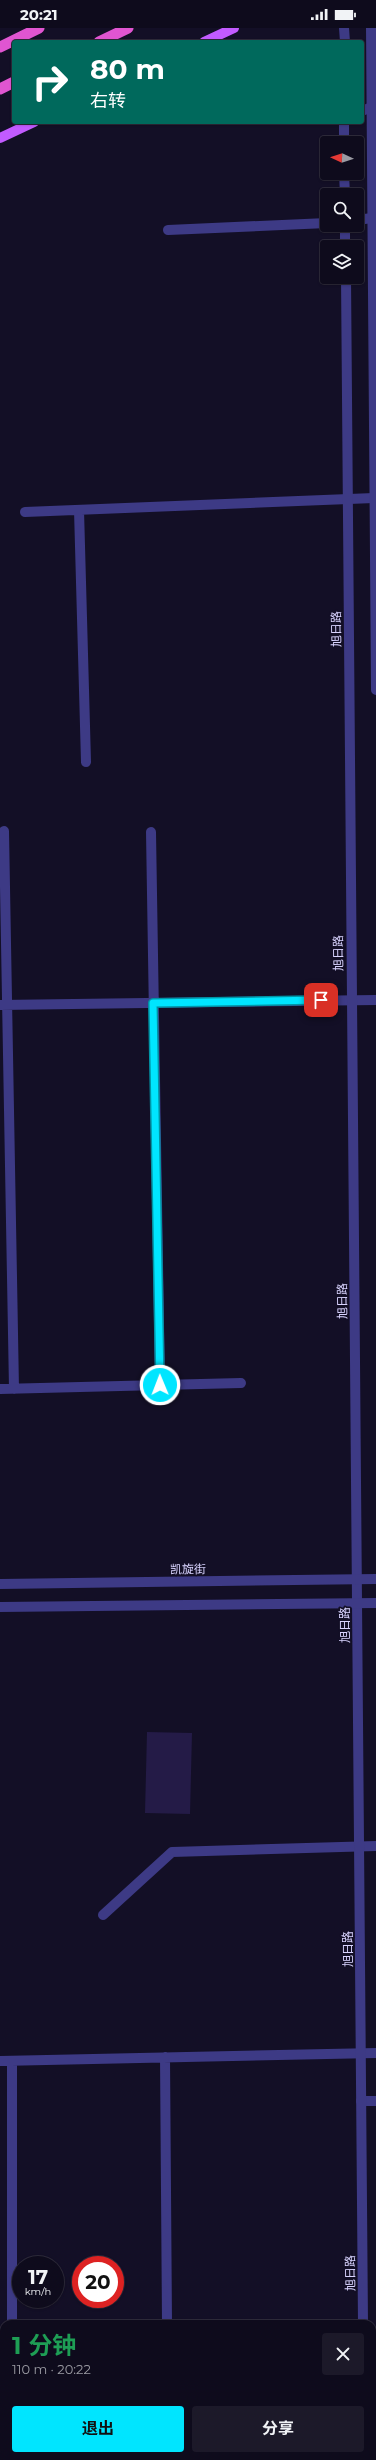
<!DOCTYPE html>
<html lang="zh">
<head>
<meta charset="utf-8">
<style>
  :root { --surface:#0e0b1c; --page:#1c1929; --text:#f1f3f6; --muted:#9b9ba3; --line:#2e2b3b; --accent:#00e5ff }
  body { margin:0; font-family:Montserrat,"Noto Sans SC",sans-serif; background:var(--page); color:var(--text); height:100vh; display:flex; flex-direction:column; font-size:15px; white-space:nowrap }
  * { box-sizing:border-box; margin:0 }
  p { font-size:13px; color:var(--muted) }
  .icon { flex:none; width:22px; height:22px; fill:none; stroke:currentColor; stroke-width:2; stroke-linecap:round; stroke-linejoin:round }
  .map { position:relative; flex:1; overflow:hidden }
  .drawer { position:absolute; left:0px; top:2292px; width:376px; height:140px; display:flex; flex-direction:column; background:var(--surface); border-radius:12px 12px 0 0; box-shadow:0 1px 3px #0004,0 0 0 1px var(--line) }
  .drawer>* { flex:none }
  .hud { position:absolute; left:12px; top:12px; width:352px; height:84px; border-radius:4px; box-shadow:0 1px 3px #0004,0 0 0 1px var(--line); background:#00695c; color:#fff; overflow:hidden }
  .needle { width:26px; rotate:273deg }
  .tools { position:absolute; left:320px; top:108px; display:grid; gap:8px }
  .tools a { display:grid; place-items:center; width:44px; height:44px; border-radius:4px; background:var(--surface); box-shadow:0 1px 3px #0004,0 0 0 1px var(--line); font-size:20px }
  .speed { position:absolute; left:12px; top:2228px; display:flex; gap:8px; font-size:20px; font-weight:700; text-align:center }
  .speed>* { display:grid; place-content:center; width:52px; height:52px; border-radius:50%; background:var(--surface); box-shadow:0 1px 3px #0004,0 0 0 1px var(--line); line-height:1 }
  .speed small { font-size:10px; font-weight:400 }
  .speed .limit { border:6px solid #d22; background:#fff; color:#111 }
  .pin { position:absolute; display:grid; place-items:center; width:34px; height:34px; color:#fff; margin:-17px; border-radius:8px; box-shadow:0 2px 6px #0006 }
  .me { position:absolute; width:44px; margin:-22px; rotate:359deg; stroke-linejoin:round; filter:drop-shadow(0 0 3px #0008) }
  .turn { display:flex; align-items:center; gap:14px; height:84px; padding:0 12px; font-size:18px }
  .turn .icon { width:52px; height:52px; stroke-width:2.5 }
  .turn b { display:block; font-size:28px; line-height:34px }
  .round { display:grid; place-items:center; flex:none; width:42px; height:42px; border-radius:4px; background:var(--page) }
  .overview { display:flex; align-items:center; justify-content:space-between; height:68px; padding:0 12px }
  h1 { font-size:24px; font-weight:700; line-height:30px; color:#1e9e55 }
  .button { display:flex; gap:8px; margin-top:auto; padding:8px 12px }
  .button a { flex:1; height:46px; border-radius:4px; background:var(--accent); color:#111; font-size:16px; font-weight:700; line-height:46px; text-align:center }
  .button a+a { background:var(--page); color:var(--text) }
  .status { display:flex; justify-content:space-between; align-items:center; height:28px; padding:0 20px; background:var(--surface); direction:ltr }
  .status svg { height:11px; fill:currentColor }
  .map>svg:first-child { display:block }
  .building { fill:#241b47 }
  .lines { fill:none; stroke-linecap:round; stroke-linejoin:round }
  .service { stroke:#3d3a85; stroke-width:10 }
  .minor { stroke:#3d3a85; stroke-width:10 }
  .tertiary { stroke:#3d3a85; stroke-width:10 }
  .primary { stroke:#c25bff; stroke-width:10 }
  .trunk { stroke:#e055d1; stroke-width:11 }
  .route-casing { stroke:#0095a6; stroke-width:10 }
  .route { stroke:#00e5ff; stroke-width:7 }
  .labels { text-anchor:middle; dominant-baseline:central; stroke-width:3.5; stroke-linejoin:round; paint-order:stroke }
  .street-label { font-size:12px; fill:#d9d4ff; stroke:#130f26 }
</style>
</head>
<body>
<div class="status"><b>20:21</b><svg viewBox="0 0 49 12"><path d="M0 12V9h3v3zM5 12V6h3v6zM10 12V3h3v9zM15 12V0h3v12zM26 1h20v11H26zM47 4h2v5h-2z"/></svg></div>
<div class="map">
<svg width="376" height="2432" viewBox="0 0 376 2432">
  <rect width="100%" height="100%" fill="#130f26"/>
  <path class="building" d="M147,1704L192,1705L190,1786L145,1785Z"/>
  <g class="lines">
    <path class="service" d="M362,83L376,77
      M357,192L372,190
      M168,202L327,195
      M79,482L86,734
      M25,484L374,470
      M4,803L14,1361
      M151,804L160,1357
      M0,977L376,972
      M0,1361L241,1355
      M103,1887L172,1824L376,1818
      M165,2029L167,2296
      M0,2033L376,2025
      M361,2073H376
      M12,2296V2033
      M372,2419H376
      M0,2424H4"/>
    <path class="minor" d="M344,0L345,14
      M371,0L376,662
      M344,94V115
      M344,145L345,167
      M345,197V219
      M346,249L363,2296
      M365,2428V2432"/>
    <path class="tertiary" d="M0,1556L376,1551
      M0,1579L376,1575"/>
    <path class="primary" d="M204,14L234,0
      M0,110L34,94"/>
    <path class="trunk" d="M99,14L128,0
      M0,19L39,0
      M0,61L14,54"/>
  </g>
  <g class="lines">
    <defs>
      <path id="route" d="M160,1357L153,975L321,972"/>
    </defs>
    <use href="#route" class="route-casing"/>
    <use href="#route" class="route"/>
  </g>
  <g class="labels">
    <g class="street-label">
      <text transform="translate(336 601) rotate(-91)">旭日路</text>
      <text transform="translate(338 925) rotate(-91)">旭日路</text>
      <text transform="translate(342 1273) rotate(-91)">旭日路</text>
      <text transform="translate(188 1541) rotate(-1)">凯旋街</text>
      <text transform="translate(344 1597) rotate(-90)">旭日路</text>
      <text transform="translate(347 1921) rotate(-90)">旭日路</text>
      <text transform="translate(350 2245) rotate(-91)">旭日路</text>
    </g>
  </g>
</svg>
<div class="tools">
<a><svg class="needle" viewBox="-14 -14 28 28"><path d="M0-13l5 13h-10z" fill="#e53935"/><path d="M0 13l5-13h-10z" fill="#9b9ba3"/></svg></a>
<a><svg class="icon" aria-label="search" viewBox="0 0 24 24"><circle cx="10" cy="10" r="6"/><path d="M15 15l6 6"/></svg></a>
<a><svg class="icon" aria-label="layers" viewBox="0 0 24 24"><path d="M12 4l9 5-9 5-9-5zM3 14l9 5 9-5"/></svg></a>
</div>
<div class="speed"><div>17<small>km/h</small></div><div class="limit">20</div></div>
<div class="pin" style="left:321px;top:972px;background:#d93025"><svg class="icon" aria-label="arrive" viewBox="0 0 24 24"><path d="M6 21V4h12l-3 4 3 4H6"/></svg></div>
<svg class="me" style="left:160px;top:1357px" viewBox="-20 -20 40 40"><circle r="17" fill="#00e5ff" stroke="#fff" stroke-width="3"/><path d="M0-11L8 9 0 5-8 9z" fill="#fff"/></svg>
<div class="hud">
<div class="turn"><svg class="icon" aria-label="right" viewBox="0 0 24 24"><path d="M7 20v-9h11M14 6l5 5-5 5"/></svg><div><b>80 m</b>右转</div></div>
</div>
<section class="drawer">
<div class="overview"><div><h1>1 分钟</h1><p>110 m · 20:22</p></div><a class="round"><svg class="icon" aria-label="close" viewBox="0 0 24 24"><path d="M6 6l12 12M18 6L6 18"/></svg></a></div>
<div class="button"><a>退出</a><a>分享</a></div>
</section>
</div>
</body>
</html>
